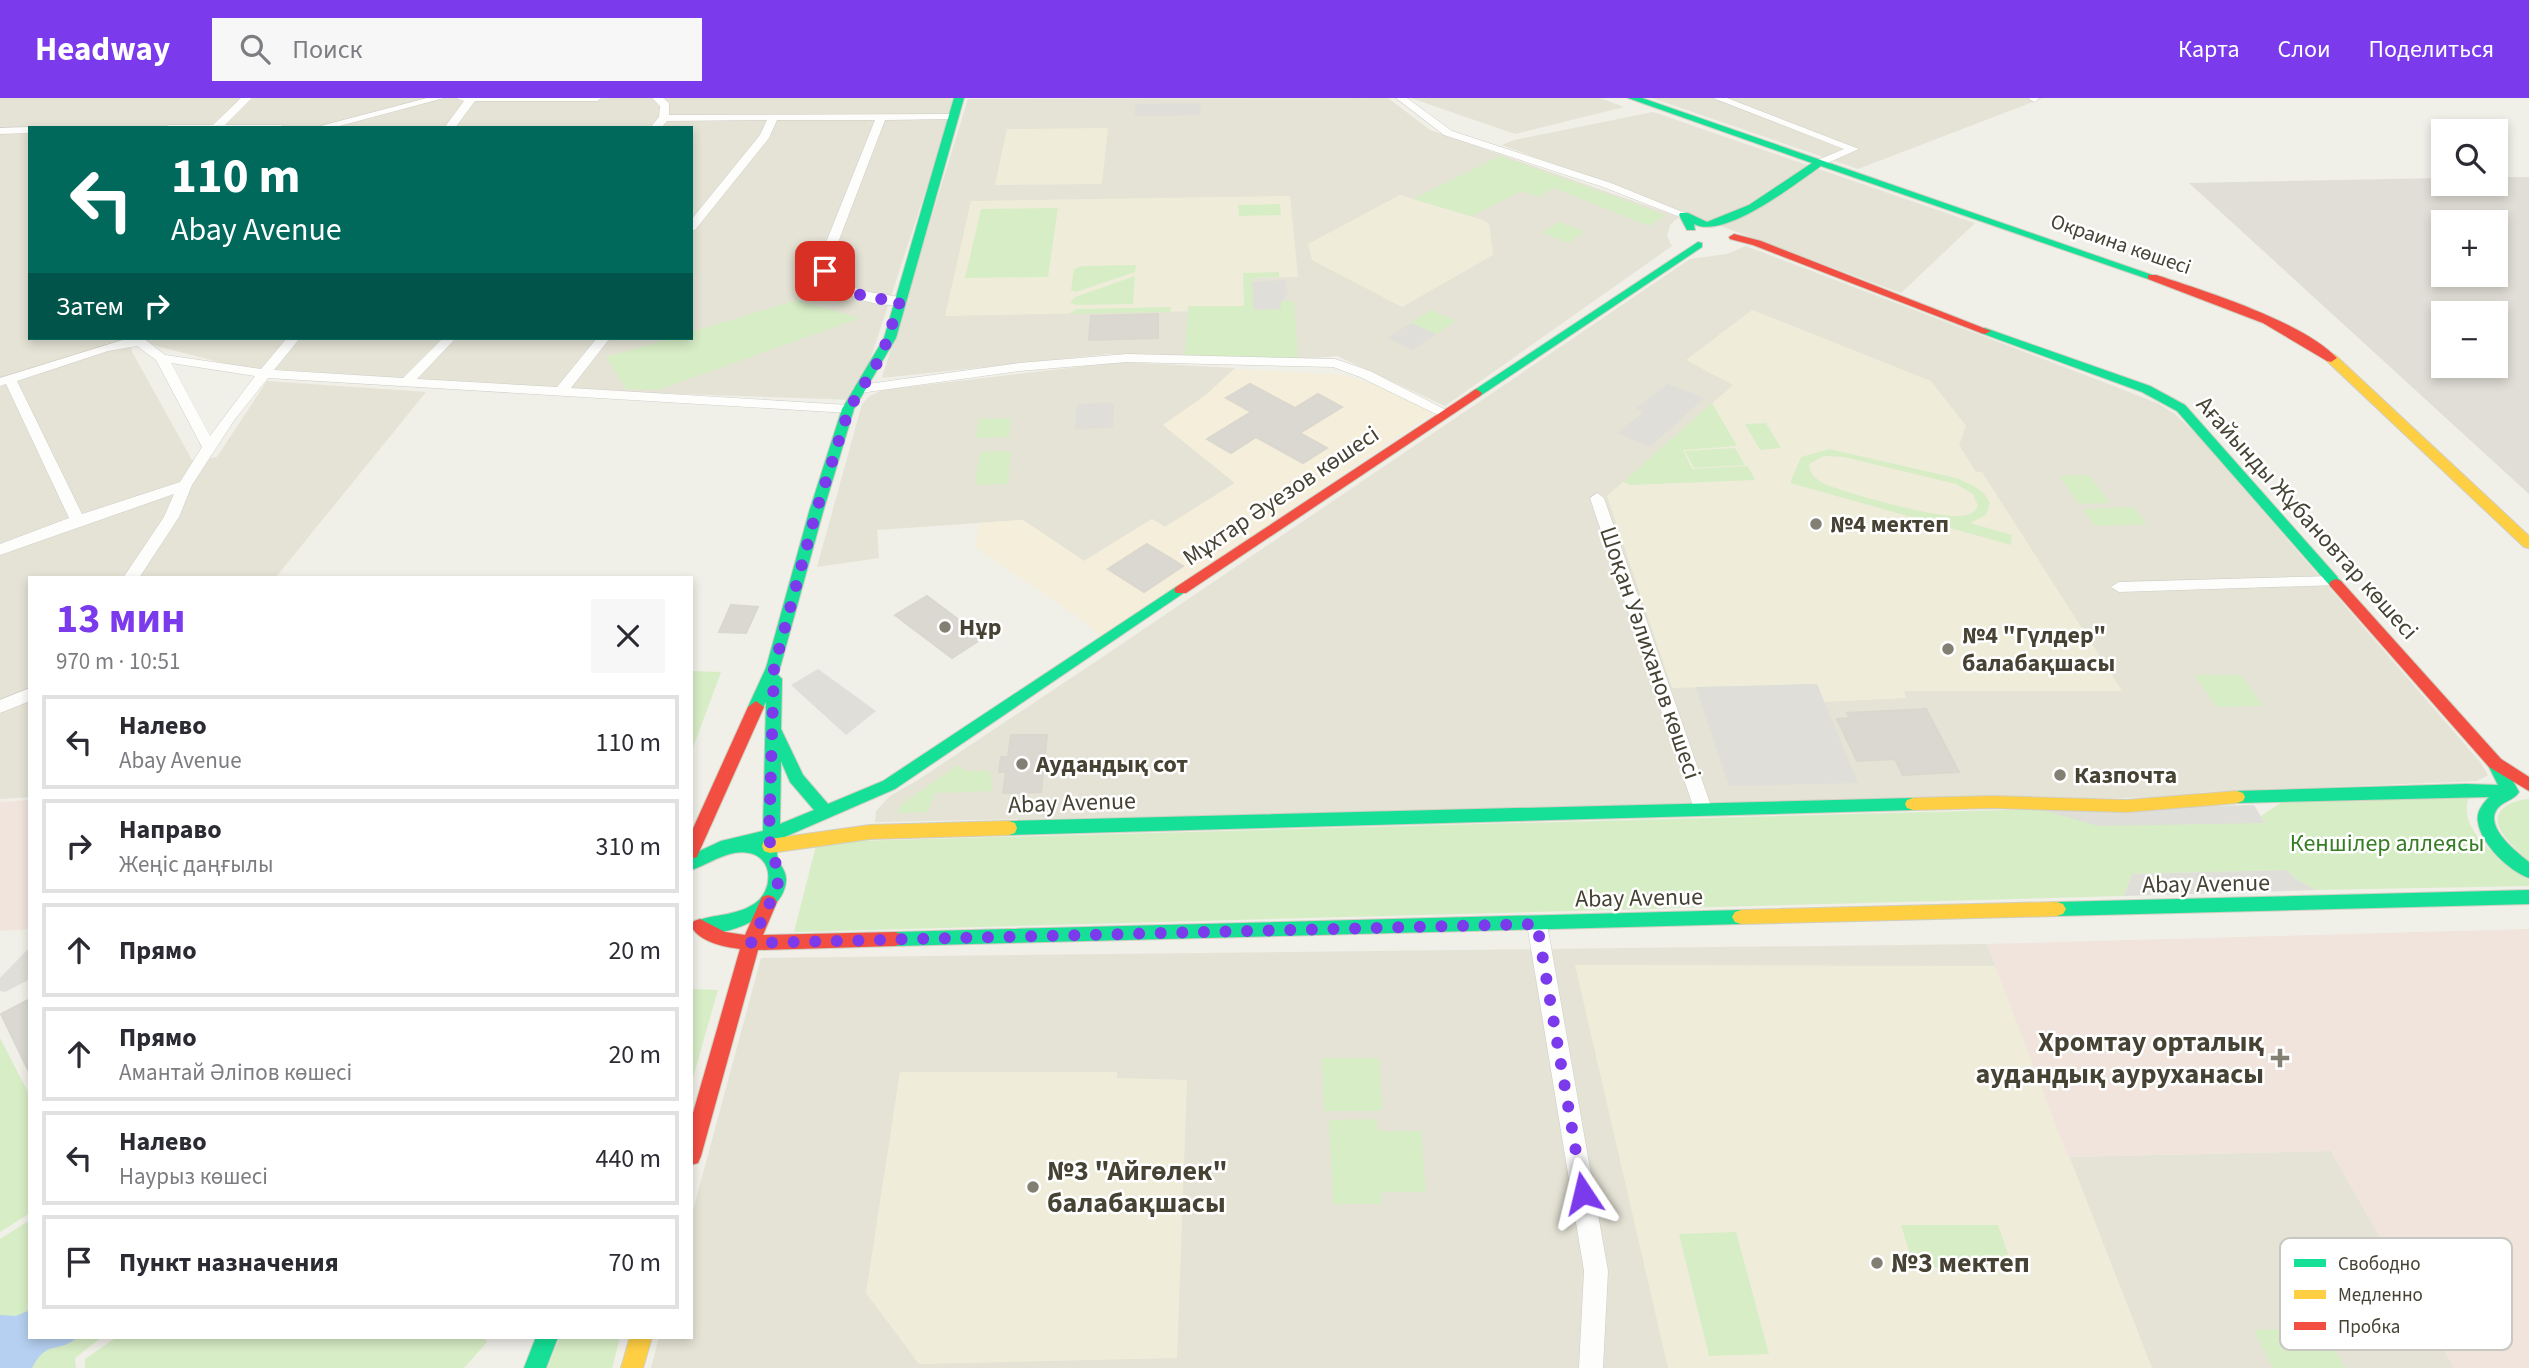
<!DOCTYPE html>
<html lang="ru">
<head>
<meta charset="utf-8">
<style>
  :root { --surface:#fff; --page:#f7f7f7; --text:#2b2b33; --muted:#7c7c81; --line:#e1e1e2; --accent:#7c3aed }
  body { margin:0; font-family:"Source Sans 3",sans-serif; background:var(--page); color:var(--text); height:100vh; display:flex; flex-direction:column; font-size:26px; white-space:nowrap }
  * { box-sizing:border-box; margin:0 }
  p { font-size:23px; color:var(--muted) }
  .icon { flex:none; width:38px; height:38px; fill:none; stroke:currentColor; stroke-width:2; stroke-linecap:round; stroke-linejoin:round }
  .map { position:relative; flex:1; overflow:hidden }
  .drawer { position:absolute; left:28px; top:478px; width:665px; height:763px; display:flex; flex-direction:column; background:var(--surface); border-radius:0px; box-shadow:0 4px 10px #0003 }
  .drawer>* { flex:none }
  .top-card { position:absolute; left:28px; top:28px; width:665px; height:214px; border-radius:0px; box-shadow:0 4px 10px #0003; background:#00695c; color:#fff; overflow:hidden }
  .buttons { position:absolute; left:2431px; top:21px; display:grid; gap:14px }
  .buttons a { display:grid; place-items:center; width:77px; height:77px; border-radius:0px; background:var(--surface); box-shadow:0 4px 10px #0003; font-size:35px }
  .pin { position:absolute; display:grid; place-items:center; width:60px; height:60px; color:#fff; margin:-30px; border-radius:14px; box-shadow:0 4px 10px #0006 }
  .me { position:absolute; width:77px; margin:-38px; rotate:350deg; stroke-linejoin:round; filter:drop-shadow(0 0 5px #0008) }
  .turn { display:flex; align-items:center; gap:24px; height:147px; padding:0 28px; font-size:32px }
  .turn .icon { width:91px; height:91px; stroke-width:2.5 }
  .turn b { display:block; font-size:49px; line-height:60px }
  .then { display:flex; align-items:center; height:66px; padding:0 28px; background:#0003; gap:14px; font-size:26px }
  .round { display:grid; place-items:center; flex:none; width:74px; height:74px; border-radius:0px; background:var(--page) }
  .head { display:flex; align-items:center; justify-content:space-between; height:119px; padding:0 28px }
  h1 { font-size:42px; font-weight:700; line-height:52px; color:var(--accent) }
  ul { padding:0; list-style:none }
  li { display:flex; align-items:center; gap:21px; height:94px; margin:0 14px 10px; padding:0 14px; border:4px solid var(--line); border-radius:0px }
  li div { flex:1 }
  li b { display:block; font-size:26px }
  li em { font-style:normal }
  header { display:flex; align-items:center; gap:42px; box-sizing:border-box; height:98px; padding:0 35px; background:var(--accent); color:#fff }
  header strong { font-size:33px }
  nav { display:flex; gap:38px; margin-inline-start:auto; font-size:24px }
  .search { width:490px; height:63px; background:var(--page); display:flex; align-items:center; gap:18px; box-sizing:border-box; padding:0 24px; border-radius:0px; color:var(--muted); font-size:26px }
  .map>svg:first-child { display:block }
  .residential { fill:#e5e3d5; fill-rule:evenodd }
  .commercial { fill:#f4eeda }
  .industrial { fill:#e0ded6; fill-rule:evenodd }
  .education { fill:#efedda }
  .medical { fill:#f0e4dc }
  .green { fill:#d7edc6; fill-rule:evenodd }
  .parking { fill:#dfded8 }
  .water { fill:#b6d0f1 }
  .building { fill:#dad8d1; stroke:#d9d7ce; stroke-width:2 }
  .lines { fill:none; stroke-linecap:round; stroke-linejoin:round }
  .street-casing { stroke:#cecdc6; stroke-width:1 }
  .fast-casing { stroke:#d0cebf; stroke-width:2 }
  .slow-casing { stroke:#d0cebf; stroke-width:2 }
  .jam-casing { stroke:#d0cebf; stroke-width:2 }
  .street { fill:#fdfdfc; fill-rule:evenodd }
  .fast { fill:#16e098; fill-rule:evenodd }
  .slow { fill:#ffcf43; fill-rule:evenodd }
  .jam { fill:#f24e42; fill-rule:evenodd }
  .route { stroke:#7c3aed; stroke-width:12; stroke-dasharray:0 21.6 }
  .poi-dot { fill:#827f73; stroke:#fff; stroke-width:2.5 }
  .labels { text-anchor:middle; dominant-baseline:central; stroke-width:5; stroke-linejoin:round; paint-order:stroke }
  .far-street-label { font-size:21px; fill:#474334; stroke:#fff }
  .street-label { font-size:24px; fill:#474334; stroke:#fff }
  .poi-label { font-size:24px; font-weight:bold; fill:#474334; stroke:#fff; text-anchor:start }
  .park-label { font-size:24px; fill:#367d23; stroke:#fff }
  .near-poi-label { font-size:28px; font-weight:bold; fill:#474334; stroke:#fff; text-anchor:start }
  .key { fill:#fff; stroke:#c8c7c2; stroke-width:2 }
  .key-label { font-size:19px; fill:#474334 }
</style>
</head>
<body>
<header>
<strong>Headway</strong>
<div class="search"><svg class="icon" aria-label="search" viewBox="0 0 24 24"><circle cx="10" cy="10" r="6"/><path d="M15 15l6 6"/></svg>Поиск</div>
<nav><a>Карта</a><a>Слои</a><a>Поделиться</a></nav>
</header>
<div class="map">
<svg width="2529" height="1270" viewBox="0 0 2529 1270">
  <rect width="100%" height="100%" fill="#f0efe8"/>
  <path class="residential" d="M0,0H956L857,302L595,293L239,269L133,242L131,252L192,362L217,359L267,283L426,294L276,479L30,480V699L0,701ZM30,30H691V240H30Z
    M1388,0L1430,32L1679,119L1670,127L1667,138L1672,148L1445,308L1337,258L1304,261L1108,256L882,280L968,1Z
    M1411,0H1600L1624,9L1515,36Z
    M1652,0H2043L1858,71Z
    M1653,14L1975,125L1901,195L1502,47L1514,42Z
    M1746,148L2101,283L2159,306L2175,316L2196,336L2481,665L2488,677L2477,683L2204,694L2176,699L875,724L876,713L890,698L918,682L1116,550L1690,161L1727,156Z
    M1120,264L1235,270L1206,297L1163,327L1235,385L1165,429L1152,421L1084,463L1023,422L877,432L879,460L817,469L862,306L870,298L882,292Z
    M1987,846L2068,1059L2331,1053L2454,1270H651L659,1239H691V1120L761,860Z"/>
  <path class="commercial" d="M1234,271L1344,277L1372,286L1433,315L1102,539L1081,521L975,449L979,425L1023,422L1084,463L1152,421L1165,429L1235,385L1163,327L1206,297Z"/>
  <path class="industrial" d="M2496,79H2529V396L2189,85L2443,80V86H2496ZM2443,124H2496V177H2443ZM2443,215H2496V268H2443Z"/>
  <path class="education" d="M1108,30L1102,86L995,87L1007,31Z
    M1400,97L1483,122L1489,126L1493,157L1402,209L1312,162L1308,146Z
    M1290,98L1298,179L1252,180L1254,212L945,218L971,103Z
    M1752,212L1931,283L1966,328L1959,347L1976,374H1982L2122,593H1904L1906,600L1824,604L1817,586L1672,590L1607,398L1733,287L1686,262Z
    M1575,867L1995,868L2152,1270H1668Z
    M900,974H1117V980L1187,982L1177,1260L919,1266L866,1195Z"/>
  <path class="medical" d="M30,702V831L0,833V704Z
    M2529,831V1270H2454L2331,1053L2068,1059L1987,846Z"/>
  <path class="green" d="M1500,58L1666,117L1649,128L1554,90L1539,99L1521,93L1471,118L1413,101Z
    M1280,106L1281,117L1239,118L1238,107Z
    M1058,110L1048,179L965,180L981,111Z
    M1560,124L1585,134L1568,145L1542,134Z
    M1136,167L1135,174L1076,194L1071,192L1074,171L1083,168Z
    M1279,174V179L1252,180L1254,212L1281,211V203H1294L1298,260L1185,258L1188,208H1244L1243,175Z
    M1135,178L1133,206L1077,207L1070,205L1075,199Z
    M797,202L860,220L658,292L626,291L606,259L671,240H691V234Z
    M1171,209L1170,214L1068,216L1077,211Z
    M1431,212L1456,223L1436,236L1411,225Z
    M1712,305L1737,348L1683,352L1692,371L1748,368L1755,382L1630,387L1623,384Z
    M1011,320L1009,339L976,340L979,321Z
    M1766,325L1781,350L1760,352L1745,326Z
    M1735,350L1745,367L1694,370L1685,353Z
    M1829,351L1956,380C1970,386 1984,391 1990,405L1986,417L1970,425L2012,437L2011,447L1790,385L1801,359ZM1824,358L1844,359L1956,386L1973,396L1978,408C1975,415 1968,417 1960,418C1936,420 1849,396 1825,386C1817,382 1809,376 1809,366Z
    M1011,353L1008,386L975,387L980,354Z
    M2089,377L2110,405L2079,406L2059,378Z
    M2133,409L2147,426L2095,428L2082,411Z
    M691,573L721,574L691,655Z
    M2195,577H2241L2263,608L2216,609Z
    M958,667L967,673H990L993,693L935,695L928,714L896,715L902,706Z
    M2470,698C2453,732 2505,765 2529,782V788L2316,792L2296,781L2287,772L2132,776L2124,798L794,834L817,744L2039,711L2265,725L2261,718L2285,702Z
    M2529,701V763C2520,754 2507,744 2501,733C2489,712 2512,702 2529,701Z
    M691,891L718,892L691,987Z
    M0,940L30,998V1115L0,1134Z
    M1322,960H1379L1382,1013H1324Z
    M1376,1021L1378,1033H1421L1426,1094H1381L1382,1106H1333L1329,1022Z
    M30,1122V1239H102L75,1260L76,1270H0V1141Z
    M1901,1127H1998L2013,1170L1914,1169Z
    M1736,1134L1769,1256L1709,1258L1679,1136Z
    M2323,1230L2345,1270H2273L2254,1232Z
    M117,1239H484L487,1244L464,1270H85V1261Z
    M560,1239H620L612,1270H547Z"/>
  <path class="parking" d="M1200,5L1201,17L1135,18V6Z
    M1285,182L1288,197L1281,203V211L1254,212L1252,184Z
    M1411,225L1436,236L1413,252L1387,240Z
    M1668,286L1704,300L1650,349L1617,335L1643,315L1636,310Z
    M1114,305L1113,330L1075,331L1077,306Z
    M818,571L876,613L846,637L791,587Z
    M1817,586L1858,685L1729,688L1696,589Z
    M2254,707L2265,725L2098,728L2039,711Z
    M2287,772L2296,781L2316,792L2124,798L2132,776Z
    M30,849V881L5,894L0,893V880Z"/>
  <path class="water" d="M30,1212V1239H78C57,1257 48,1240 32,1270H0V1217L16,1218Z"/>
  <path class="building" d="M1158,216V240L1089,242L1091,218Z
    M1250,286L1295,310L1318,296L1342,309L1300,335L1327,350L1303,365L1256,339L1231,355L1207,341L1251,314L1226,300Z
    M1147,446L1183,468L1144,494L1108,471Z
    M927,498L983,540L952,560L895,517Z
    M731,507L758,509L746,535L719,534Z
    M1926,611L1959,674L1903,677L1895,661L1857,663L1837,621L1850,620L1847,615Z
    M1011,637H1047L1041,694L1003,695L1006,674H999L1001,659H1008Z
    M30,901V976L1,916Z"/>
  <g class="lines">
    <defs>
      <path id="street" d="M241,0H252L225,27H281L286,30H164L169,27H213Z
        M427,0H444L332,30H313Z
        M456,0H602L597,3H475L455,30H444L464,3Z
        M652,0H663L669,5V17L958,16V20L954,21L885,22L839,142L831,173C851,196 877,194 904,200V206C875,211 837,197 819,173L827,142L875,22H777L769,40L695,132L691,133V122L760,37L767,22L667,23L661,30H650L659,19L660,8Z
        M1396,0H1407L1452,33L1611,85L1690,117L1680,119L1603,89L1444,37Z
        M1713,0H1727L1859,51L1823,67H1815V63L1844,51Z
        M2028,0H2038L2039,1L2034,4Z
        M30,29L34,30H30V35L0,36V30Z
        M129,240H143L165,257L261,271L287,240H300L274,272L403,280L443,240H456L417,281L557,289L597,240H610L571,290L848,307L855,311L848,315L268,280L235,321L192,387L179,419L139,480H123L164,419L174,396L0,457V446L69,420L6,286L0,288V280ZM137,248L156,262L202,349L180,384L82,416L17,283L108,253ZM171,265L255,278L210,338Z
        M1127,256L1335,261L1370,273L1452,315L1450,318H1440L1360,279L1333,269L1127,264L1019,273L860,295L853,291L860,287L1019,265Z
        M1597,395L1604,400L1712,711L1709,716H1697L1694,711L1590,400Z
        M2333,478L2339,479L2341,483L2339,487L2119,494L2111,489L2119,484Z
        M30,590V603L0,615V602Z
        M1537,818L1544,820L1547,826L1608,1173L1603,1270H1579L1584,1173L1527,826L1530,820Z"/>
      <path id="fast" d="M954,0H964L896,240L854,311L823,414L778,577L782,581L781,631L803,677L828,706L883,683L1176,489H1186L1188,492L895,691L780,741C780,745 777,753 777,756C778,769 791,773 784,792C774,820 722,842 696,833L693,828L696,823C716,816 735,818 754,806C773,794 775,760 749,755C728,751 710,766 691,772V757L721,743L763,733L766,604L761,613L756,615L748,609L766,570L809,414L842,311L884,240ZM781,663L790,684L814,712L780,726Z
        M1628,0H1642L2158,179L2148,181L1821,68C1795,86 1725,142 1694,126L1695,132H1687L1679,117L1680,115H1688L1707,124L1749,107L1812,65Z
        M1698,144L1702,145V149L1480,298L1476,299L1470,295Z
        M1985,230L2150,288L2185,307L2341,483L2343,486L2341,489H2331L2177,313L2142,294L1981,235L1979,233Z
        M2495,659L2501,661L2519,694C2515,701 2508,702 2501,707C2479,725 2515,753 2529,764V780C2509,773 2481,746 2478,724C2476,714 2482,707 2489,699L2237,705L2231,703L2229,699L2231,695L2237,693L2466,686L2498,687L2487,665L2489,661Z
        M1913,700L1919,702L1921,706L1919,710L1913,712L1009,737L1003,735L1001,730L1003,725L1009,723Z
        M2529,792V806L2057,818L2051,816L2048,811L2051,806L2057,804Z
        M1741,812L1747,814L1750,819L1747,824L1741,826L895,848L889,846L886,841L889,836L895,834Z
        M536,1239H558L546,1270H524Z"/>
      <path id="slow" d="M2331,256L2335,257L2529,438V450L2524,449L2327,263L2325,260Z
        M2237,693L2243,695L2245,699L2243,703L2237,705L2127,714L1992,710L1913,712L1907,710L1905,706L1907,702L1913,700L1992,698L2127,702Z
        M1009,723L1015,725L1017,730L1015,735L1009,737L870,741L770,755L764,753L762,748L764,743L770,741L870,727Z
        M2057,804L2063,806L2066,811L2063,816L2057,818L1741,826L1735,824L1732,819L1735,814L1741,812Z
        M630,1239H652L643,1270H621Z"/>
      <path id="jam" d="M1734,136L1761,143L1991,233L1985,236L1981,235L1753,147L1730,141L1729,139Z
        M2148,177H2156C2205,193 2301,223 2337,260L2331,264L2327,263L2263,225L2148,181Z
        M1476,291L1482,295L1480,298L1186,495H1176L1174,492L1176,489Z
        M2336,481L2341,483L2501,661L2529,679V693L2489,669L2331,489L2329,486L2331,483Z
        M756,603L764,609L699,754L697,759L691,761V735L748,609Z
        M768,797L774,799L777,804L763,837L895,834L901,836L904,841L901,846L895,848L758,852L701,1058L698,1065L691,1067V1022L740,851C724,849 699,844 691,828L694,823L700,821L725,834L745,837L762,799Z"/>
    </defs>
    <use href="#street" class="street-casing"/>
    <use href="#fast" class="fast-casing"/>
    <use href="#slow" class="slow-casing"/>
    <use href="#jam" class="jam-casing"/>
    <use href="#street" class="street"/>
    <use href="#fast" class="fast"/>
    <use href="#slow" class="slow"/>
    <use href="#jam" class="jam"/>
  </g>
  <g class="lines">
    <path class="route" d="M825,173C842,198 872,200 900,203L882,257L849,311L816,414L774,570L769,738L772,759L778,769L779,780L776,792L751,845L1537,826L1583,1095"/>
  </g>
  <g class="poi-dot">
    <circle cx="1816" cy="426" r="7"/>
    <circle cx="945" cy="529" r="7"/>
    <circle cx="1948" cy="551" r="7"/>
    <circle cx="1022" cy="666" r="7"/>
    <circle cx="2060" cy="677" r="7"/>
    <path d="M2276.5 949.5h7v7h7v7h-7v7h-7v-7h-7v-7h7z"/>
    <circle cx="1033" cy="1089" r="7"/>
    <circle cx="1877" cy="1165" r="7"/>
  </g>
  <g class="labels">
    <g class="far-street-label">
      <text transform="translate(2121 146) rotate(19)">Окраина көшесі</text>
    </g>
    <g class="street-label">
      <text transform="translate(1281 398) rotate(-34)">Мұхтар Әуезов көшесі</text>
      <text transform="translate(2307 420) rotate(48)">Ағайынды Жұбановтар көшесі</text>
      <text transform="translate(1650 555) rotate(71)">Шоқан Уәлиханов көшесі</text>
      <text transform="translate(1072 705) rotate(-2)">Abay Avenue</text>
      <text transform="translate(2206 786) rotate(-1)">Abay Avenue</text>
      <text transform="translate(1639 800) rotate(-1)">Abay Avenue</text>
    </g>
    <g class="poi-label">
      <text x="1830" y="426">№4 мектеп</text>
      <text x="959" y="529">Нұр</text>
      <text x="1962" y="537">№4 "Гүлдер"<tspan x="1962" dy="28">балабақшасы</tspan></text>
      <text x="1036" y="666">Аудандық сот</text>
      <text x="2074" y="677">Казпочта</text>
    </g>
    <g class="park-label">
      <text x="2387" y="745">Кеншілер аллеясы</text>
    </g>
    <g class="near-poi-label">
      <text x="2264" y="944" text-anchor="end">Хромтау орталық<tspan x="2264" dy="32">аудандық ауруханасы</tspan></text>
      <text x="1047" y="1073">№3 "Айгөлек"<tspan x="1047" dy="32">балабақшасы</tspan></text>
      <text x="1891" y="1165">№3 мектеп</text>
    </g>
  </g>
  <rect x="2280" y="1140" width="232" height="112" rx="10" class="key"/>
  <rect x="2294" y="1161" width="32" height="8" fill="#16e098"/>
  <rect x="2294" y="1192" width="32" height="9" fill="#ffcf43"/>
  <rect x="2294" y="1224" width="32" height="8" fill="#f24e42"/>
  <g class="key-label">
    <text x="2338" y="1172">Свободно</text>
    <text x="2338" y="1203">Медленно</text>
    <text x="2338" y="1235">Пробка</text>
  </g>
</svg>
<div class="buttons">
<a><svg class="icon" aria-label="search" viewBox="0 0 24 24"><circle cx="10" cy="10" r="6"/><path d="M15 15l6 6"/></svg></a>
<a>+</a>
<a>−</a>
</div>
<div class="pin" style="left:825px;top:173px;background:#d93025"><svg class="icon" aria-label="arrive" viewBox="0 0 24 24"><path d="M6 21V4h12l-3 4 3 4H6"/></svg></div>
<svg class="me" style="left:1583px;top:1095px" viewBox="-20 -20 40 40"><path d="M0-17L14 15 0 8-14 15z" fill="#7c3aed" stroke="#fff" stroke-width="4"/></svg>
<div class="top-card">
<div class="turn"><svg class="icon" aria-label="left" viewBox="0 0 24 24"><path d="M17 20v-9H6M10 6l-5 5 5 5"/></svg><div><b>110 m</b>Abay Avenue</div></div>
<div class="then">Затем<svg class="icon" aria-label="right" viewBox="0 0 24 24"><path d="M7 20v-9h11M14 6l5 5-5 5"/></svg></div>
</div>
<section class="drawer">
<div class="head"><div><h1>13 мин</h1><p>970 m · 10:51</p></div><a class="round"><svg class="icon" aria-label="close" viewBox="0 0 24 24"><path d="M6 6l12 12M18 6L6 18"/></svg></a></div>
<ul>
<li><svg class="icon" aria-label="left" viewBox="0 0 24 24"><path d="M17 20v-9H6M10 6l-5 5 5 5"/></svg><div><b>Налево</b><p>Abay Avenue</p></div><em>110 m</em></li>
<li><svg class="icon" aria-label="right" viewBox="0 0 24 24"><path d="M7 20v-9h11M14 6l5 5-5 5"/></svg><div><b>Направо</b><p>Жеңіс даңғылы</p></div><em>310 m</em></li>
<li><svg class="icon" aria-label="ahead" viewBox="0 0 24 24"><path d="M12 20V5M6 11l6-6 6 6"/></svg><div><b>Прямо</b></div><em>20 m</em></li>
<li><svg class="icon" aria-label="ahead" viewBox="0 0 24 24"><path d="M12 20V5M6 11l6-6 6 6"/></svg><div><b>Прямо</b><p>Амантай Әліпов көшесі</p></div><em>20 m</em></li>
<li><svg class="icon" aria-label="left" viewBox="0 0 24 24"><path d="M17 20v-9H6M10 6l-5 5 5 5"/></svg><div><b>Налево</b><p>Наурыз көшесі</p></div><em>440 m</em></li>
<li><svg class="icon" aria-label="arrive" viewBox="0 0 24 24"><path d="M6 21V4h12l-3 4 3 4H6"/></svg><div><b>Пункт назначения</b></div><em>70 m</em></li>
</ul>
</section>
</div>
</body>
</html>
